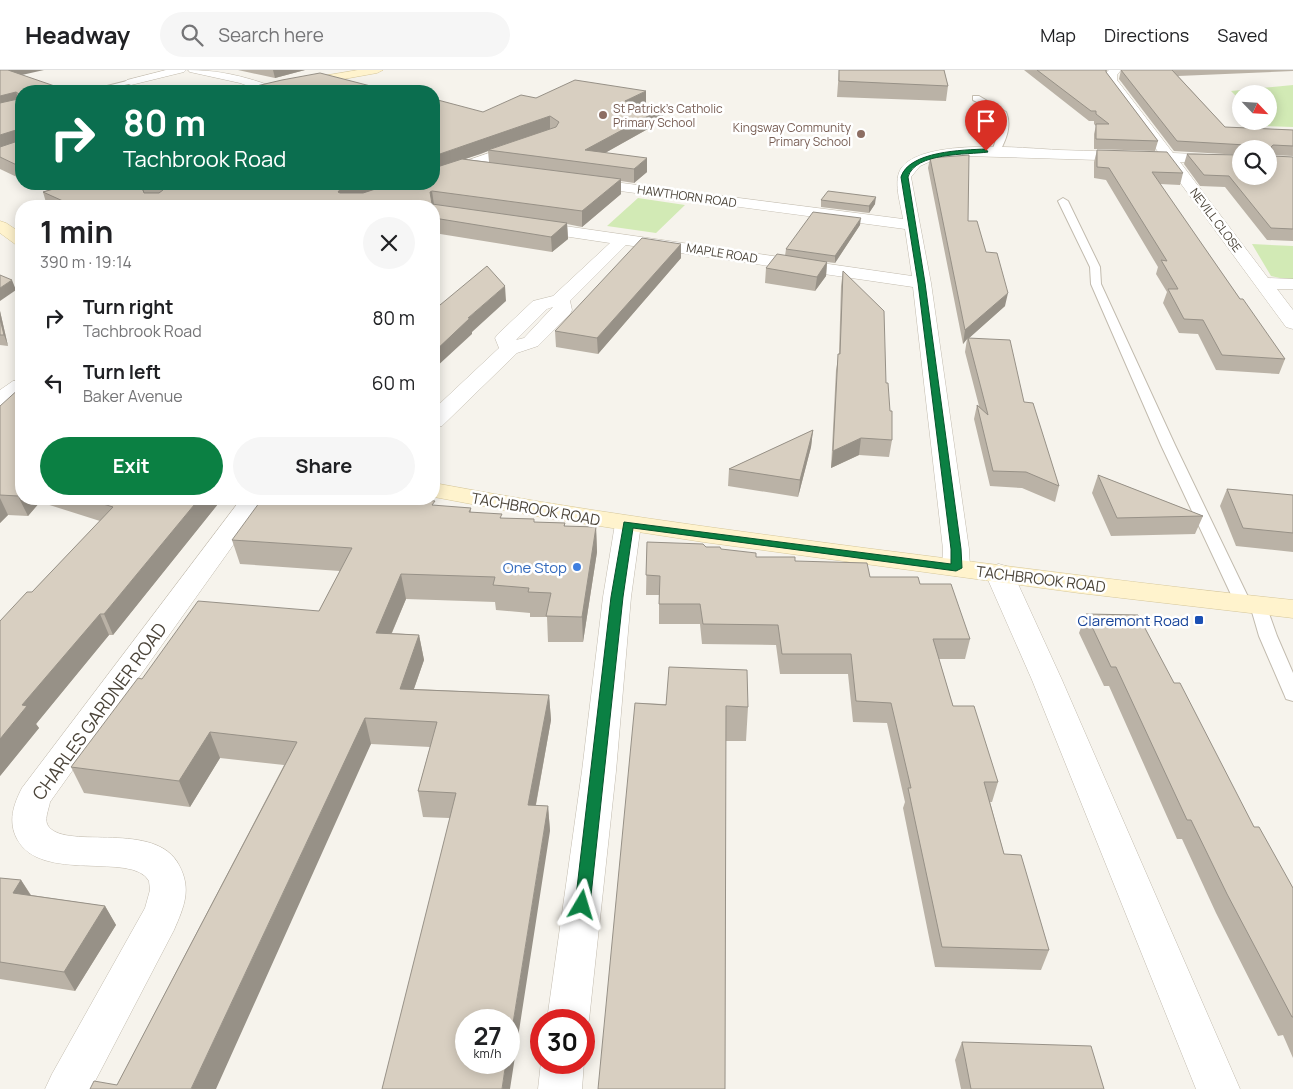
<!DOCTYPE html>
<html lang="en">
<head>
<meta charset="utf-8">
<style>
  :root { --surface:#fff; --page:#f6f6f6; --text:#202124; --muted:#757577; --line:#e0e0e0; --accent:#0b8043 }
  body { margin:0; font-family:Manrope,sans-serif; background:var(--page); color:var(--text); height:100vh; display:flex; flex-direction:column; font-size:19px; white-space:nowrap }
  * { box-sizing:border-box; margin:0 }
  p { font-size:16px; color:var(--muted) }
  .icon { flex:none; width:28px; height:28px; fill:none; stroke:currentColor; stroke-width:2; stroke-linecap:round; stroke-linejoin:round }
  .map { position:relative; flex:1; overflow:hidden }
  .sheet { position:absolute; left:15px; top:130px; width:425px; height:305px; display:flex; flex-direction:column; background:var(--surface); border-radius:20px; box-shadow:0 2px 12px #0003 }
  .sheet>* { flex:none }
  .hud { position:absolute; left:15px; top:15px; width:425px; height:105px; border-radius:20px; box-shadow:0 2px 12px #0003; background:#0b6e4f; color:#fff; overflow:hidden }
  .needle { width:32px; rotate:115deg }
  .buttons { position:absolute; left:1232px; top:15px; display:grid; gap:10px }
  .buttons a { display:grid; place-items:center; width:45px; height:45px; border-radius:50%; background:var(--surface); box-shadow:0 2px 12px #0003; font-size:25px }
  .speed { position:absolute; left:455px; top:939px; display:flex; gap:10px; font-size:25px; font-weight:700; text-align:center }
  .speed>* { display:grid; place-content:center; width:65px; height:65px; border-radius:50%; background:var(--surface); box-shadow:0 2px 12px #0003; line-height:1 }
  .speed small { font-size:12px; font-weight:400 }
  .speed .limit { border:8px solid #d22; background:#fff; color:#111 }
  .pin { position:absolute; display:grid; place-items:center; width:42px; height:42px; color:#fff; margin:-51px -21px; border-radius:50% 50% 50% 0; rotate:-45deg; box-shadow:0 0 5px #0007 }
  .pin .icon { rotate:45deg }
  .me { position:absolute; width:55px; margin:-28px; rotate:7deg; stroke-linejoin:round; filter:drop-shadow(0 0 4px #0008) }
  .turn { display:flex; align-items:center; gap:18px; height:105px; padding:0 25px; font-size:22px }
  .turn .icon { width:65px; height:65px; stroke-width:2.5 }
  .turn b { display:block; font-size:35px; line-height:42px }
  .round { display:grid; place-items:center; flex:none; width:52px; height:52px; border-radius:26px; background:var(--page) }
  .headline { display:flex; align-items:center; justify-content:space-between; height:85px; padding:0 25px }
  h1 { font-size:30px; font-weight:700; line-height:38px }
  .primary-button { display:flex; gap:10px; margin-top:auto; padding:10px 25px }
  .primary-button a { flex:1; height:58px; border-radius:30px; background:var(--accent); color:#fff; font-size:20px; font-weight:700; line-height:58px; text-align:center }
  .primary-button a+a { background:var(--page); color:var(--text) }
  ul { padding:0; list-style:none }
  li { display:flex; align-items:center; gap:15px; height:65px; padding:0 25px }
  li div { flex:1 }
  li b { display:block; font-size:19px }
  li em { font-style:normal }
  header { display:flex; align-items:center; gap:30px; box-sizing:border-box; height:70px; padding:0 25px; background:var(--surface); border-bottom:1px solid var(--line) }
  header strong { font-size:24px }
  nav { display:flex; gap:28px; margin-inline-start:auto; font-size:18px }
  .search { width:350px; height:45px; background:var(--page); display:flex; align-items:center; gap:12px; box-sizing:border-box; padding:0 18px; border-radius:28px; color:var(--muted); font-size:19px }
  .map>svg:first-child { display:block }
  .green { fill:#d2eab5 }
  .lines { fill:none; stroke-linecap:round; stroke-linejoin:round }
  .lane-casing { stroke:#c2bbae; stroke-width:2 }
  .street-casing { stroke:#c2bbae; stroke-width:1 }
  .secondary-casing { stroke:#d6c79b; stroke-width:1 }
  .lane { fill:#fff; fill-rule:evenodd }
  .street { fill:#fff; fill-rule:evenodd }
  .secondary { fill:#fff3cd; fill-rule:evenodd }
  .wall { fill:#bab2a6; fill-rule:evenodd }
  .shaded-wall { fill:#979187 }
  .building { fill:#d8cfc1; stroke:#979187 }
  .route { fill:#0b8043; stroke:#07532c }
  .education-dot { fill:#8d6e63; stroke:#fff; stroke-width:2 }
  .shop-dot { fill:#3f7fe0; stroke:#fff; stroke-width:2 }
  .transit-dot { fill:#1a4fb4; stroke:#fff; stroke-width:2 }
  .labels { text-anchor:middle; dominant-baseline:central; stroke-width:5; stroke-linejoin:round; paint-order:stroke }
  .far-education-label { font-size:12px; fill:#785e54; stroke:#fff; text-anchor:start }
  .far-street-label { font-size:12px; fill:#4b4439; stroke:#fff }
  .street-label { font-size:15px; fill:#4b4439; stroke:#fff }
  .shop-label { font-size:15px; fill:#366cbe; stroke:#fff; text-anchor:end }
  .transit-label { font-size:15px; fill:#164399; stroke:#fff; text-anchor:end }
  .near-street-label { font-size:18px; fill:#4b4439; stroke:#fff }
</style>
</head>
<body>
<header>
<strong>Headway</strong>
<div class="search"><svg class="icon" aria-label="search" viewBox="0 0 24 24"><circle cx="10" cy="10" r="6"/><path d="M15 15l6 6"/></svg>Search here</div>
<nav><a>Map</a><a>Directions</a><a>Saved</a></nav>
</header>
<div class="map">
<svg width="1293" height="1019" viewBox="0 0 1293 1019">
  <rect width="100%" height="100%" fill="#f6f3ec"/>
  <path class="green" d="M1293,15V57L1264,56L1260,51H1269V24H1241V31L1231,21Z
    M638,128L685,135L656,163L607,156Z
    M1252,174L1293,176V211L1271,206Z"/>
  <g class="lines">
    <defs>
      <path id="lane" d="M131,10L133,11V13L99,21H87Z
        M973,26H979L1006,42C1012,56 1006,70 999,83L992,81L1001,56L999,43L973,30Z
        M1063,128L1068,131L1100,197L1101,214L1175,375L1251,533L1258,530L1264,531L1266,535L1277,566L1293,603V631L1286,629L1284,624L1259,566L1250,535L1243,538L1237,537L1235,533L1161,375L1091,214L1090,197L1058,131Z"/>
      <path id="street" d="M166,0H186L184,2L131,15L125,12L127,10Z
        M188,0C218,0 244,6 271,16L273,19L271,21H262L240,13L190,2Z
        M1109,0H1121L1117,5V10L1173,83L1241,86V94L1180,92L1268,208L1293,209V219H1277L1293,240V259L1286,257L1165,92L966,86L929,92L920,96L911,107L931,213L969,479L970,498L966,504L956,506L946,504L942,498L943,479L913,217L626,175L570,231L572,240L570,244L538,276L517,283L442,356L434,358V339L499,278L495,268L498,264L533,231L553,226L610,173L530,161L524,159L522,156L524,153L530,151L912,206L905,159L583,116L578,115L576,112L578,109L583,108L903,149C901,134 892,110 902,97C926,68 1023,78 1059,80C1092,81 1125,82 1159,83L1105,10V4ZM553,237L524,268L516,270L547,239Z
        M524,71L531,75L529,78L434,111V102Z
        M21,310V325L8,335L0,337V320L13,311Z
        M241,429H266L50,732C49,739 43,751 49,757C68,780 156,750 179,795C192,819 184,837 174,860L91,1019H45L52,1004L145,838L150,820L149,811C133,781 40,814 17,769C8,752 13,735 22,718Z
        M628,446L637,449L641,454L631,527L616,701L589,950L584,962V950H547L582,701L603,527L615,454L619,449Z
        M999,494L1009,497L1013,503L1062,610L1240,1019H1196L1032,610L985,503L989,497Z
        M584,990V992L582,1019H538L541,992H584Z"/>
      <path id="secondary" d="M358,0H383L377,3L277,21H252L258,17Z
        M0,151L6,153L21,163V175L15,174L0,163Z
        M434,413C577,440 721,459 865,478C1007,496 1150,515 1293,530V548L1079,523L703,472L541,447L434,427Z"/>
    </defs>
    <use href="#lane" class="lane-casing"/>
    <use href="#street" class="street-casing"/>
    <use href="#secondary" class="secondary-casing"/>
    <use href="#lane" class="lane"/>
    <use href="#street" class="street"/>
    <use href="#secondary" class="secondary"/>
  </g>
  <path class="wall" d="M0,0L22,5L21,109L0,99Z
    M238,0H305L275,8Z
    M839,0H944L948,16L946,31L837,27Z
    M1024,0H1107L1106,2L1158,71L1155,81L1094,79V64L1096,56L1094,54V51H1089Z
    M1121,0H1293V1L1178,6L1225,57L1293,60V86L1272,85L1273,86L1293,87V171L1267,170L1225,117L1200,116L1184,94L1187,84L1241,106L1269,79H1241V85L1174,81L1119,9Z
    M536,28L646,33L643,35L663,38L662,51L605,83L647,102L634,113L621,111V124L582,157L567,154L568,169L552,182L434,163V136H47L43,122L48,121L32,114H434L483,42ZM488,81L489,92L465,89L481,84Z
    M1097,80L1183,103L1180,115L1160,114L1240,229L1285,289L1279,304L1216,300L1198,264L1179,263L1163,233L1167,222L1156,204L1158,197L1106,110L1094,108V92Z
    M930,88L968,151L986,182L1005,236L969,268L1024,332L1059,416L1055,432L1022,418L990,416L974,349L977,335L979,336L965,282L967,269L963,274L928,98Z
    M821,130L875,134L869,143L821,137Z
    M860,155L835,193L827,192L826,206L815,221L765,213L766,198L785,186L786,179Z
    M681,174V188L598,284L556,277L555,261Z
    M843,201L886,313L892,370L889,387L859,385L831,398L836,300L839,284L841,216Z
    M0,241L8,276L0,275Z
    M0,336L21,429H222L113,565H109L36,654L39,658L0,706L32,522L100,451L40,432L28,446L8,445L0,453Z
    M813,360L811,377L798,427L728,416L729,399Z
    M1098,405L1203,446L1195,464L1111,466L1092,423Z
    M1227,419L1293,425V482L1236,476L1220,436Z
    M436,436L471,438V442L502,448L534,449V452L565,453V456L596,457L597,482L583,572H548L547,547H530V543L496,540L495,532L406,529L392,563L419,565L424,590L414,619L549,625L551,650L536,735L548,736L550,761L449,748L423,747L418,721L430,677L371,674L117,1015L284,695L220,688L190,737L84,723L71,697L142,609L319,541L340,501L240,494L232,470Z
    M647,472L706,477L756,487L795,491L870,507L920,514L970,569L965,589H939L953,636L998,712L992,732H990L1004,784L1049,880L1041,900L935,897L903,738L905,732L887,653L853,652L848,604H780L776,575L702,574L700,554H659V525H646Z
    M1086,544L1174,613L1254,757L1293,818V988L1283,965L1278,966L1216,843L1182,769H1177L1109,616H1104L1079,563Z
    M635,633L748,637L746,671H726Z
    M0,808L21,810L31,825L105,836L116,855L75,921L0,909Z
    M962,972L1104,1019H961L955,990Z"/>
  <path class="shaded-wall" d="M1,0H44L4,9Z
    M273,0H305L275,8Z
    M646,21V33L625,44V31Z
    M16,22L21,34L0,39V26Z
    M663,38L662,51L587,93L585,80Z
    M550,46V59L488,80V81L434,100V86Z
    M16,60L20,73L0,79V65Z
    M647,88V102L634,113V99Z
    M621,109V124L582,157V141Z
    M47,114H56L58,120L50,122Z
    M351,114H396L341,136L338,122L342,117Z
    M432,121L434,135L432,136L430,122Z
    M876,127L875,134L869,143V136Z
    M861,148L860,155L835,193V186Z
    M567,153L568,169L552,182L551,167Z
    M681,174V188L598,284L597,268Z
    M827,192L826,206L815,221L817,207Z
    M12,210L16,220L0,231V218Z
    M505,216L506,231L472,262V264L434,299V282L468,248Z
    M1008,223L1005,236L968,269V268L967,269L963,274L965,260Z
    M0,241L8,276L4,265L0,249Z
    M813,360L811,377L798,427L800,410Z
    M861,368L859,385L831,398L833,381Z
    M21,423V429H39L40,432L28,446L18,426Z
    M0,428L8,445L0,453Z
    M199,429H222L113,565L104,544Z
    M596,457L597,482L583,572L582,547Z
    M401,504L406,529L381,588L376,563Z
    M100,544L109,565L36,654L39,658L0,706V669L22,635Z
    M419,565L424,590L405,644L400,619Z
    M549,625L551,650L531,761L528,735Z
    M365,648L371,674L216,1019H191Z
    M210,662L220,688L190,737L179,711Z
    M548,736L550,761L510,1019H502L506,992H509V978Z
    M21,810L33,829L13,823Z
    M105,836L116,855L75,921L64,902Z"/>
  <path class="building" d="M0,0H8L69,21H21V97L0,87V77L18,71V62L16,60L0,65V33L18,29L19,24L16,22L0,26Z
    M839,0H944L948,16L839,11Z
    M1037,0H1106V2L1158,71L1096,69V54H1109L1096,44V41H1091Z
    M1121,0H1172L1225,57L1293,60V76L1273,75L1271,77L1273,86L1293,87V159L1271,158L1229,106L1204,105L1187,84L1241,85V106H1269V79H1246V75L1177,71Z
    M320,3L390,21H235L282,10Z
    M575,10L646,21L625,31L663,38L585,80L647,88L634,99L488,80L556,57L559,52L550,46L434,86V29L483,42L521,25L536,28Z
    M1097,80L1167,82L1183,103L1152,102L1240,229H1243L1285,289L1222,285L1203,250L1184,249L1168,219H1178L1161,190L1167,191L1109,98L1097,97Z
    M969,85L968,151H977L986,182L997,183L1008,223L965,260L930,88Z
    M462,89L621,109L582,141L432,121L430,122L432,134L567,153L551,167L434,148V136H74L43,122L64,116L58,114H128L143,120L144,123H159L163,120L160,116L154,114H351L342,117L338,122L340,123H363L391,114H434V98Z
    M828,121L876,127L869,136L821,130Z
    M813,142L861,148L835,186L786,179Z
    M642,168L681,174L597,268L555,261Z
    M777,184L827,192L817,207L766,198Z
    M487,196L505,216L468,248H470L434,282V240Z
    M843,201L884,241L886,313H888L890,341H892V370L861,368L833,381L838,284H840Z
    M0,205L12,210L0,218Z
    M0,249L4,265H0Z
    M968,268L1010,270L1024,332L1033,333L1059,416L1026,402L993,401L977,335L988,345Z
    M21,317V423L18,426L0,425V336Z
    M813,360L800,410L729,399Z
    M1098,405L1203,446L1117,448Z
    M1227,419L1293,425V463L1243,458Z
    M87,429H199L104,544H100L22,635L27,636L0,669V551L27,522H32L113,437Z
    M262,429H405L435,431L432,435L471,438L469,442L502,444L500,448L534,449V452L565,453L564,456L596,457L582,547L546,546L551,523L528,522L529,518L493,515L495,507L401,504L376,563L419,565L400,619L549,625L528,735L548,736L509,978V950H466V992H506L502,1019H382L456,723L418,721L437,652L365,648L191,1019H90L94,1011L117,1015L297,672L210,662L179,711L71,697L138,608L142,609L198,531L319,541L352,478L232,470Z
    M647,472L703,474L706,477H720L721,479L756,483V487H795V491L867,493L870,507H918L920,514H951L970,569H933L953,636H974L998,712H984L1004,784L1021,785L1049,880L942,877L908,718H911L891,633L856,631L851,584H782L778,555L703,554L700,534H659L660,506L646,505Z
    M1086,544L1138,545L1174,613H1180L1254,757H1259L1293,818V947H1292L1227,824L1191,750H1187L1116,597H1111Z
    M669,597L747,600L748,637L726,636L725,1019H598L635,633L666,635Z
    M0,808L21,810L13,823L105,836L64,902L0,892Z
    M962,972L1091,976L1104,1019H971Z"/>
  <path class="route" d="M986,79L988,82C967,85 915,82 908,107L925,213L961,479L962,498L956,501L633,458L623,527L590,835L588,840L582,842L577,840L575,835L611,527L624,452L951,494V479L918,213L901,107C909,81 963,80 986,79Z"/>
  <g class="education-dot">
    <circle cx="603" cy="45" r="5"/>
    <circle cx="861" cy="64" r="5"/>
  </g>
  <circle class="shop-dot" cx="577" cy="497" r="5"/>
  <rect class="transit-dot" x="1194" y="545" width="10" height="10" rx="2.5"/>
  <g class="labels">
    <g class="far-education-label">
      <text x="613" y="38">St Patrick's Catholic<tspan x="613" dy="14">Primary School</tspan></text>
      <text x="851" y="57" text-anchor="end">Kingsway Community<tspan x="851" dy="14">Primary School</tspan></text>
    </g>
    <g class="far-street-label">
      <text transform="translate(687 126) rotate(8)">HAWTHORN ROAD</text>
      <text transform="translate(1216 150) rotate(53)">NEVILL CLOSE</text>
      <text transform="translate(722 183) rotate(9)">MAPLE ROAD</text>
    </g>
    <g class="street-label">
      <text transform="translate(536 439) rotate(10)">TACHBROOK ROAD</text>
      <text transform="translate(1041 509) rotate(7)">TACHBROOK ROAD</text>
    </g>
    <g class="shop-label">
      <text x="567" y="497">One Stop</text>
    </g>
    <g class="transit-label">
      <text x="1189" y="550">Claremont Road</text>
    </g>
    <g class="near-street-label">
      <text transform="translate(99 641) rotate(-54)">CHARLES GARDNER ROAD</text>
    </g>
  </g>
</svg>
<div class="buttons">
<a><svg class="needle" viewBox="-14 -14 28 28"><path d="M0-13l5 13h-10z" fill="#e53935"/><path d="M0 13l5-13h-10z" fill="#757577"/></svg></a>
<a><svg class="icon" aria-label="search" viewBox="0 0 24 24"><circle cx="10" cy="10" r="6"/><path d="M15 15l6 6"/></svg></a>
</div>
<div class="speed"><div>27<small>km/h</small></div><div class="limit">30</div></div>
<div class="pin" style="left:986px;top:81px;background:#d93025"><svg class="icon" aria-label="arrive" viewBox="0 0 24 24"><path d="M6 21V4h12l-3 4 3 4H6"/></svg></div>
<svg class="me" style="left:582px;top:835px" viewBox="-20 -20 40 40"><path d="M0-17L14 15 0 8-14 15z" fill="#0b8043" stroke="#fff" stroke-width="4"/></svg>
<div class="hud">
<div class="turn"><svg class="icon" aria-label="right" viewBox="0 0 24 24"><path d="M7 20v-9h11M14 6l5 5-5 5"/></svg><div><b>80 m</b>Tachbrook Road</div></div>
</div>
<section class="sheet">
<div class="headline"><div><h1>1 min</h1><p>390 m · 19:14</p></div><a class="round"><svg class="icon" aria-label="close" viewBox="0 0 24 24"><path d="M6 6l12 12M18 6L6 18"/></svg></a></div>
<ul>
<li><svg class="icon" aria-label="right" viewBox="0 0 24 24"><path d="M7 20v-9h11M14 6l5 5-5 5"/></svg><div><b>Turn right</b><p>Tachbrook Road</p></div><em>80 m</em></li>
<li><svg class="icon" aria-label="left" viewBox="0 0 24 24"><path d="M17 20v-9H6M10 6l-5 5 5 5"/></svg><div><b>Turn left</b><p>Baker Avenue</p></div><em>60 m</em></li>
</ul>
<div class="primary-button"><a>Exit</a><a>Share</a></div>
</section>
</div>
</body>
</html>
